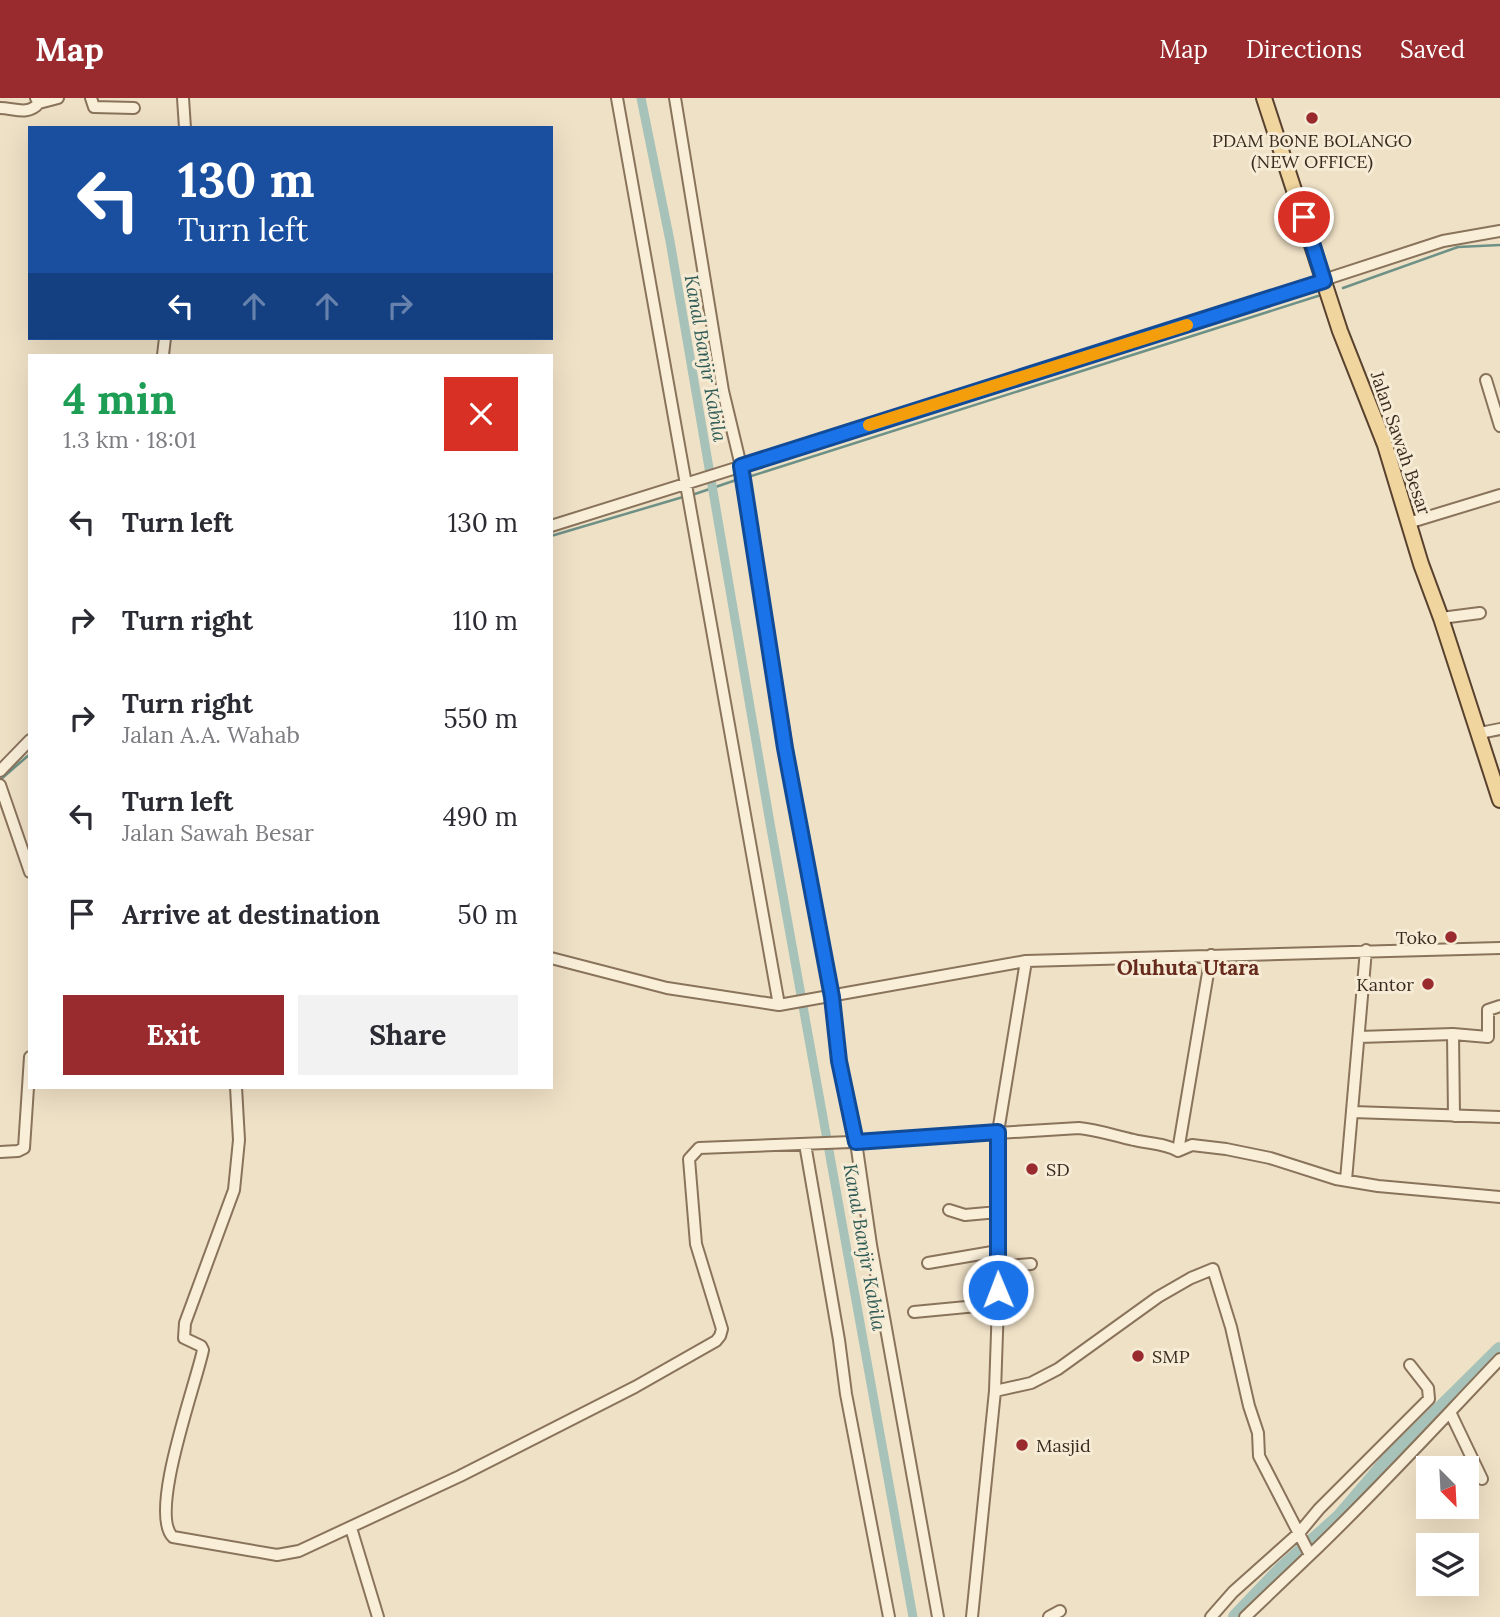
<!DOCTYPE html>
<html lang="en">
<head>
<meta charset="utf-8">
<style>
  :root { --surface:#fff; --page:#f2f2f3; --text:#2b2b33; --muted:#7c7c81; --accent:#992b2f }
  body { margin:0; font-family:Lora,serif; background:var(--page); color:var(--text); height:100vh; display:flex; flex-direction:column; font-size:26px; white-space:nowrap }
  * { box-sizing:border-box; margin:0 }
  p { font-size:23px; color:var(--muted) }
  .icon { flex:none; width:38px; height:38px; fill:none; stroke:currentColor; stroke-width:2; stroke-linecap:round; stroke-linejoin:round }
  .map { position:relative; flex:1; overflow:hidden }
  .details { position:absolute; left:28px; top:256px; width:525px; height:735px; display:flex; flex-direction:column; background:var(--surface); border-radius:0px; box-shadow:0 7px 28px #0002 }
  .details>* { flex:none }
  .top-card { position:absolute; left:28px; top:28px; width:525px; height:214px; border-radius:0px; box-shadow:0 7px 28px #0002; background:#1a4fa0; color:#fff; overflow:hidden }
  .needle { width:46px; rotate:156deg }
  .controls { position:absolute; left:1416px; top:1358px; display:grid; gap:14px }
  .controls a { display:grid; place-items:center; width:63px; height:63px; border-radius:0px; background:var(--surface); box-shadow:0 7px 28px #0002; font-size:35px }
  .pin { position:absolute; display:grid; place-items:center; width:60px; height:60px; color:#fff; margin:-30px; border:4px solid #fff; border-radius:50%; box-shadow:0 2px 7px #0007 }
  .me { position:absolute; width:77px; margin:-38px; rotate:359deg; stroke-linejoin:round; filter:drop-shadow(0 0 5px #0008) }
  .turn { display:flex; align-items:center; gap:24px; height:147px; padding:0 35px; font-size:32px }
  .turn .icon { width:91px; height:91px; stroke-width:2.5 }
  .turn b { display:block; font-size:49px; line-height:60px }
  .lanes { display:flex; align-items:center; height:66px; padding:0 35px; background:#0003; justify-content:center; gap:35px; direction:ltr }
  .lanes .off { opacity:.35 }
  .round { display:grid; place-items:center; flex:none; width:74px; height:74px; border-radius:0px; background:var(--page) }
  .headline { display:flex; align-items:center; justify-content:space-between; height:119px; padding:0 35px }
  h1 { font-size:42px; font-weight:700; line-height:52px; color:#1e9e55 }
  .cta { display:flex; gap:14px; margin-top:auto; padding:14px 35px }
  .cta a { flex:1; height:80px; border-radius:0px; background:var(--accent); color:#fff; font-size:28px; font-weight:700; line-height:80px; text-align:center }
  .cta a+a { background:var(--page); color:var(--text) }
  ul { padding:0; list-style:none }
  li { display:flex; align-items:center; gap:21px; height:98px; padding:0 35px }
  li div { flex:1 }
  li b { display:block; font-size:26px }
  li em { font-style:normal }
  header { display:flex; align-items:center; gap:42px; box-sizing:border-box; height:98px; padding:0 35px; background:var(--accent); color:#fff }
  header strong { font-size:33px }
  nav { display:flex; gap:38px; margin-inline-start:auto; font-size:24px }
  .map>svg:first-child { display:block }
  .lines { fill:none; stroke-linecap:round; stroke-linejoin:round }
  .stream { stroke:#6e9187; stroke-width:2.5 }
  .canal { stroke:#a7c2b9; stroke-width:9 }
  .river { stroke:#a7c2b9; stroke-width:16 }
  .minor-casing { stroke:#8a735b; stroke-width:14 }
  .major-casing { stroke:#58412f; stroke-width:18 }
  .minor { stroke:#f9efd9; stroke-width:10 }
  .major { stroke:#f1d59e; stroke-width:14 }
  .route-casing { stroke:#114b97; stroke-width:18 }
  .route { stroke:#1a73e8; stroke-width:12 }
  .slow { stroke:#f59e0b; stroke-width:12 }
  .poi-dot { fill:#992b2f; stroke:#f6ecd6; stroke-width:2.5 }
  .labels { text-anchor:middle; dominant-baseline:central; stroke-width:6; stroke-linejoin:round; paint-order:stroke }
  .poi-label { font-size:18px; fill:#3a2b1f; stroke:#f6ecd6; text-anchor:start }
  .street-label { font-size:18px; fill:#3a2b1f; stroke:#f6ecd6 }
  .water-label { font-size:19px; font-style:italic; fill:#2f5a56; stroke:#f6ecd6 }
  .quarter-label { font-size:21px; font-weight:bold; fill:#672b1e; stroke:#f6ecd6 }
</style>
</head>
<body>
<header>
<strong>Map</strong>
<nav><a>Map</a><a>Directions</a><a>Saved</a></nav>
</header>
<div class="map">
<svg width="1500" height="1519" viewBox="0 0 1500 1519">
  <rect width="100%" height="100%" fill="#efe1c6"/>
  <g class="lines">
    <path class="stream" d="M1343,190L1458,149L1500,147
      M745,380L1321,197
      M692,397L739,381
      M551,438L683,399
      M0,682L30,656"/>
    <path class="canal" d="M641,0L670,143L770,725L913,1519"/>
    <path class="river" d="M1236,1519L1281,1472L1340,1419L1387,1364L1500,1252"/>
    <defs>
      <path id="minor" d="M36,0L39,5L58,0
        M91,0L94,9L134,10
        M183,0L185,30
        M617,0L779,907
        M675,0L723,293L741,368L799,726L832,899L839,963L856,1044L871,1147L938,1519
        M0,10C14,10 28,18 39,5
        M163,257L165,240
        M1486,282L1500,328
        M1408,425L1500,397
        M551,428L998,288L1443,143L1500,133
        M1441,520L1480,515
        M1480,635L1500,631
        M0,673L30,642
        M0,687L30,774
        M551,860L667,890L779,907L1026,863L1500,850
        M1453,936L1454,1018
        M1359,939L1453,936L1488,939V912L1500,908
        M236,989L239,1042L234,1092L185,1225L184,1240L201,1248L203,1252C196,1286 148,1416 173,1439L277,1457L299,1453L460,1378L635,1289L716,1243L720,1238L722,1231L696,1146L689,1061L699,1050L851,1044L1079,1030C1099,1032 1115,1038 1134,1042C1150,1046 1164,1045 1178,1053L1192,1047L1226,1051L1270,1060L1336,1081L1378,1088L1500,1099
        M1353,1014L1500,1019
        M805,1046L839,1242L846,1296L889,1519
        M1178,1053L1211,857
        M0,1054L18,1053L24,1050L30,959
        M1346,1082L1366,852
        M949,1112L965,1117L998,1114
        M928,1165L998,1153
        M998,1169L1031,1166
        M914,1214L998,1206
        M995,1293L1031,1285L1058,1271L1158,1199L1191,1180L1213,1171L1231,1229L1249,1308L1258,1335L1259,1358L1310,1457C1376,1394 1437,1327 1500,1261
        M1450,1314L1482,1381
        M351,1430L378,1519
        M972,1519L995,1293L998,1206V1034L1026,863
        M1049,1519L1060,1513
        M1211,1519L1233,1494L1299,1435L1319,1411L1429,1301L1428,1290L1410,1267
        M1245,1519L1310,1457"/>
      <path id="major" d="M1264,0L1340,233L1385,347L1421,466L1441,520L1500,702"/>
    </defs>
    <use href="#minor" class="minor-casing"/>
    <use href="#major" class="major-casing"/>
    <use href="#minor" class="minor"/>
    <use href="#major" class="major"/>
  </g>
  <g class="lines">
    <defs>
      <path id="route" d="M998,1192V1034L856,1044L839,963L832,899L785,650L741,368L1324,183L1304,119"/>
    </defs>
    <use href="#route" class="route-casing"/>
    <use href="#route" class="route"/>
    <path class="slow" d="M869,327L1187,227"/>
  </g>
  <g class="poi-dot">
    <circle cx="1312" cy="20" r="7"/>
    <circle cx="1451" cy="839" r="7"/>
    <circle cx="1428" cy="886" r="7"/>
    <circle cx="1032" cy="1071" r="7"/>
    <circle cx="1138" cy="1258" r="7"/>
    <circle cx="1022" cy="1347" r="7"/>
  </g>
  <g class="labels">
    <g class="poi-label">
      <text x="1312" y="42" text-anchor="middle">PDAM BONE BOLANGO<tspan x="1312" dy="21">(NEW OFFICE)</tspan></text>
      <text x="1437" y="839" text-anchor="end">Toko</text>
      <text x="1414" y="886" text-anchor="end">Kantor</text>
      <text x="1046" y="1071">SD</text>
      <text x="1152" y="1258">SMP</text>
      <text x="1036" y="1347">Masjid</text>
    </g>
    <g class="street-label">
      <text transform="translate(1401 345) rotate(71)">Jalan Sawah Besar</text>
    </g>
    <g class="water-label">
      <text transform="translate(706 260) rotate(80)">Kanal Banjir Kabila</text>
      <text transform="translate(865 1149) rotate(80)">Kanal Banjir Kabila</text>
    </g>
    <g class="quarter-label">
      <text x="1188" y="869">Oluhuta Utara</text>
    </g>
  </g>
</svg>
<div class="controls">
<a><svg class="needle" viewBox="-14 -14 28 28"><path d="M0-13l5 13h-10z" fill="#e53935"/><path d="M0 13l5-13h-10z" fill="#7c7c81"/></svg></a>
<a><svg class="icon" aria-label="layers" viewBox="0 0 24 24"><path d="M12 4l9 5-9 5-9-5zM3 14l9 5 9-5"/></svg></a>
</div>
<div class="pin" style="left:1304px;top:119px;background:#d93025"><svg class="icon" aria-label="arrive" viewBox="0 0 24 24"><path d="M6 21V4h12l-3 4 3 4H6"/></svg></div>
<svg class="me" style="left:998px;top:1192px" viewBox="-20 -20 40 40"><circle r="17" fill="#1a73e8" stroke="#fff" stroke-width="3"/><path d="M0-11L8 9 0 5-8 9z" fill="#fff"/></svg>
<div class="top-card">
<div class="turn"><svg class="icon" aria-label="left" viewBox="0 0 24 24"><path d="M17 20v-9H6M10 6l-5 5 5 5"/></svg><div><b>130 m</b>Turn left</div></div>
<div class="lanes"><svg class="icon" aria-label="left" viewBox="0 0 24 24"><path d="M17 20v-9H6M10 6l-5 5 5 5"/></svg><svg class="icon off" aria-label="ahead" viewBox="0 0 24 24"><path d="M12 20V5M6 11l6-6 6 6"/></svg><svg class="icon off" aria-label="ahead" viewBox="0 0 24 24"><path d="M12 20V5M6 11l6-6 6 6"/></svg><svg class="icon off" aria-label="right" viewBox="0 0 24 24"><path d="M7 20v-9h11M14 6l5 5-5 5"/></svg></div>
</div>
<section class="details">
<div class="headline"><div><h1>4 min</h1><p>1.3 km · 18:01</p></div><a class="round" style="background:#d93025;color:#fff"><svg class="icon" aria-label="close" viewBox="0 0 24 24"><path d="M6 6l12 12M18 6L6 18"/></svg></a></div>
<ul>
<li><svg class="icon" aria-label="left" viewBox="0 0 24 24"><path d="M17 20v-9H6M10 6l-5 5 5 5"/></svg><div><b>Turn left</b></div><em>130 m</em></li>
<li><svg class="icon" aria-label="right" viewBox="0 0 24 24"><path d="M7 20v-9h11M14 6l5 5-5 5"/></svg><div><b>Turn right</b></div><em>110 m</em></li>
<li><svg class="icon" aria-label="right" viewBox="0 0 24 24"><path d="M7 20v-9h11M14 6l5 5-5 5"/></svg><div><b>Turn right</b><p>Jalan A.A. Wahab</p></div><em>550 m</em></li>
<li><svg class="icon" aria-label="left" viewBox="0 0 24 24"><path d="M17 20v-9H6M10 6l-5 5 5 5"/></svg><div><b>Turn left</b><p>Jalan Sawah Besar</p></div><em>490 m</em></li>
<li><svg class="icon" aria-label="arrive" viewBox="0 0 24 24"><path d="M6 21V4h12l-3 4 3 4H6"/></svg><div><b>Arrive at destination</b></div><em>50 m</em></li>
</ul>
<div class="cta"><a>Exit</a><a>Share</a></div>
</section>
</div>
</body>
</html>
